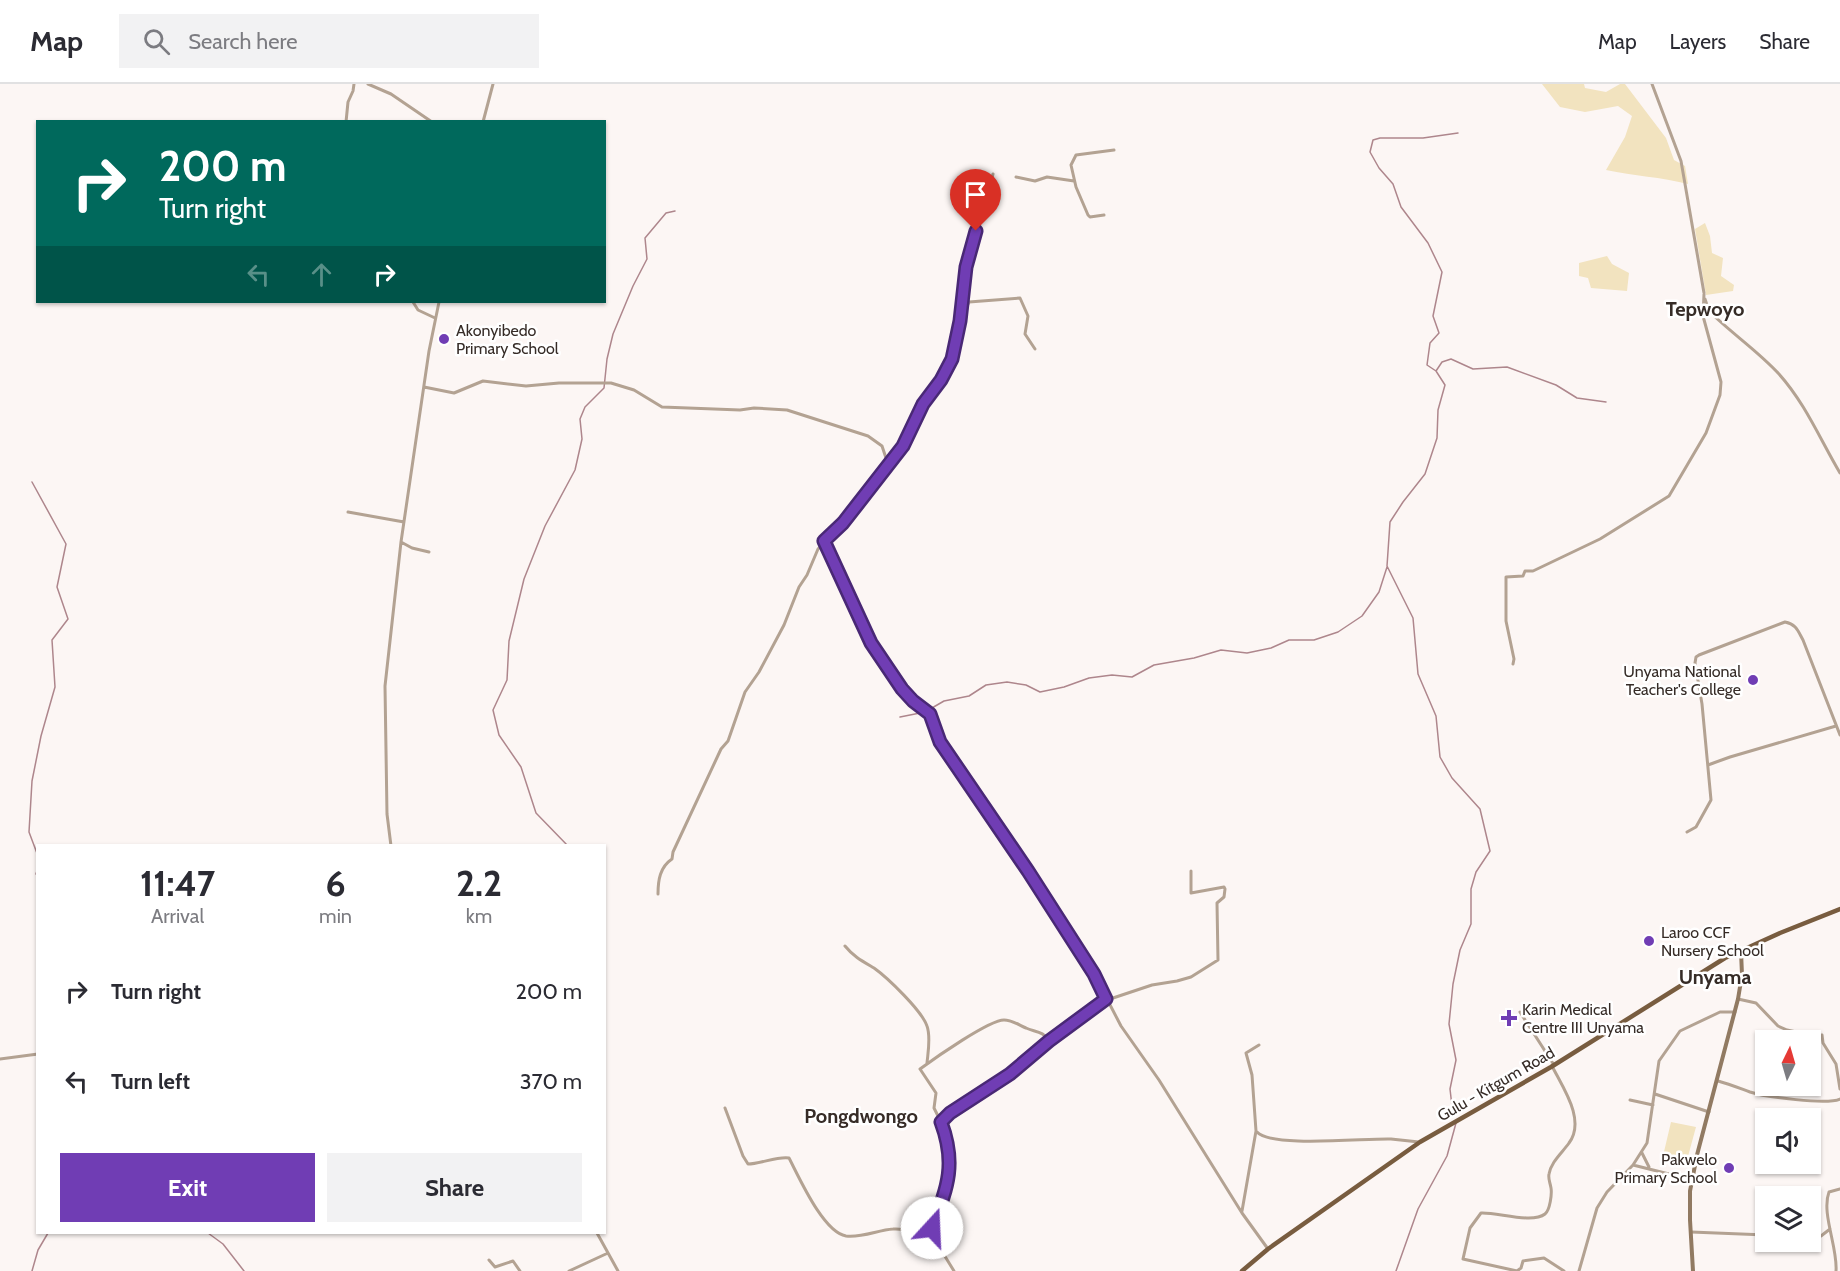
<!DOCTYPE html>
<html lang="en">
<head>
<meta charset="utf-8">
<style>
  :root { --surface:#fff; --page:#f2f2f3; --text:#2b2b33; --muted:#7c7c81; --line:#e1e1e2; --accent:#703db4 }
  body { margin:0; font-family:Cabin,sans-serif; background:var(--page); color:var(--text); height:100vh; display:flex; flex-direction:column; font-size:22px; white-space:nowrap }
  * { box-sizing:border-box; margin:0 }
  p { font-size:20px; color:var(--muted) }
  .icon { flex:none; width:33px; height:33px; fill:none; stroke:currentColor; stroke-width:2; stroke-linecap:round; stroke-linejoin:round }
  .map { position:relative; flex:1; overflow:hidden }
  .panel { position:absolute; left:36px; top:760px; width:570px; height:390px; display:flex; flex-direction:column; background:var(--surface); border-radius:0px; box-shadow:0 2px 4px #0004 }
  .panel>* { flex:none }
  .top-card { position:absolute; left:36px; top:36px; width:570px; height:183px; border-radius:0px; box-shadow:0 2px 4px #0004; background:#00695c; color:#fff; overflow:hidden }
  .needle { width:39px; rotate:5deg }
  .tools { position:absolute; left:1755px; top:946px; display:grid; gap:12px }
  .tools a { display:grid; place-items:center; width:66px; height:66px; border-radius:0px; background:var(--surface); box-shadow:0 2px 4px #0004; font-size:30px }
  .pin { position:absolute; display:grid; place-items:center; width:51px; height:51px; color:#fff; margin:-62px -26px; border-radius:50% 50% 50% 0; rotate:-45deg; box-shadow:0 0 6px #0007 }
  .pin .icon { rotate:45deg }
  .me { position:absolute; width:66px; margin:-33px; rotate:20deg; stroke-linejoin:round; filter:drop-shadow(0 0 4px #0008) }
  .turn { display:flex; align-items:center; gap:21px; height:126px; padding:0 24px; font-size:27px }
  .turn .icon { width:78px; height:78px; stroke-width:2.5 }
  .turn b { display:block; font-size:42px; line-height:51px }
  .lanes { display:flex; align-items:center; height:57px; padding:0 24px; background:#0003; justify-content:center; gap:30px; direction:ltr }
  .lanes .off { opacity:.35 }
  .eta { display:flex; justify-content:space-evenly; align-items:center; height:102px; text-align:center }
  .eta b { font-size:36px; font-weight:700; line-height:42px }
  .cta { display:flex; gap:12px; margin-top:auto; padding:12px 24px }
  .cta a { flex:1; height:69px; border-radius:0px; background:var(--accent); color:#fff; font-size:24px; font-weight:700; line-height:69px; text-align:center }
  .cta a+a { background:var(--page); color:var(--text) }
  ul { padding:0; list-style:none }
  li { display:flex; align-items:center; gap:18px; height:90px; padding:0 24px }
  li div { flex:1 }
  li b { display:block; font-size:22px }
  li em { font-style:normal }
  header { display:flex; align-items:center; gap:36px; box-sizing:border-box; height:84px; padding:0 30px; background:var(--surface); border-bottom:2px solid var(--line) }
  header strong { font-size:28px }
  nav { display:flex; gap:33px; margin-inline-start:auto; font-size:21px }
  .search { width:420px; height:54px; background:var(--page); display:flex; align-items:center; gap:15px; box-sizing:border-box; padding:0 21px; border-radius:0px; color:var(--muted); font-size:22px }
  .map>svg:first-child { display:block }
  .green { fill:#f2e3bf }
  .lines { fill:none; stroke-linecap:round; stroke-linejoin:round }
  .stream { stroke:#ae868c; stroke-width:1.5 }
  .street { stroke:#b3a292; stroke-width:3 }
  .secondary { stroke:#917a62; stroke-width:4 }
  .primary { stroke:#785c3f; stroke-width:4.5 }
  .route-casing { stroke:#492875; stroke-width:15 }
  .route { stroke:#703db4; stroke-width:10 }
  .poi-dot { fill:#703db4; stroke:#fff; stroke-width:2 }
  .labels { text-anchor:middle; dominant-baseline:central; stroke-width:5; stroke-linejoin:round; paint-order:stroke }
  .poi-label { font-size:16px; fill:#362c27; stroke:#fff; text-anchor:start }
  .street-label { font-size:16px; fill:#362c27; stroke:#fff }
  .quarter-label { font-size:20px; font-weight:bold; fill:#362c27; stroke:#fff }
</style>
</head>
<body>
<header>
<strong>Map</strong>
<div class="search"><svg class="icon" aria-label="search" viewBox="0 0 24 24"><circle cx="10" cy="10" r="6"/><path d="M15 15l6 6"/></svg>Search here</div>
<nav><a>Map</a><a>Layers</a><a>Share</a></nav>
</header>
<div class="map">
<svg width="1840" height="1187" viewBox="0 0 1840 1187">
  <rect width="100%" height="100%" fill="#fcf6f4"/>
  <path class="green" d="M1542,0H1584L1585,4L1606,8L1620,0H1625L1666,54L1674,76L1685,82L1688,100C1661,93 1634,92 1606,86L1625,53L1632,32L1618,22L1585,28L1560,23Z
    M1705,139L1710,152L1712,169L1723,174L1721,192L1734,201L1733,207L1706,211L1695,145Z
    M1607,172L1612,180L1629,189L1627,207L1591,204L1588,194L1579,192V179Z
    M1671,1038L1696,1043L1687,1076L1663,1072Z"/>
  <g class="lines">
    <path class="stream" d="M1436,287L1442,278L1451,275L1473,285L1507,283L1556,301L1577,314L1606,318
      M32,398L66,460L57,503L68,535L52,556L55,603L41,652L32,697L29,748L38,772
      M900,633L925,628L944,617L969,612L986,601L1007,598L1026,601L1040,608L1064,603L1089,594L1112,591L1132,593L1154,581L1194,574L1221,566L1247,569L1271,564L1289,556H1314L1338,548L1362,532L1379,508L1387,483
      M568,762L536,729L521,683L499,651L493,626L507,596L509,557L524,495L545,442L575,386L582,355L580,335L585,323L604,304L607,275L613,250L633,202L647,175L645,154L666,129L675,127
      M38,784L36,790H38
      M1453,1031L1450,1005L1456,976L1449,940L1453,900L1460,866L1471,840V805L1476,788L1490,767L1480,725L1452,694L1440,673L1436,632L1418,590L1413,534L1387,482L1390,438L1403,418L1425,390L1437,354L1438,326L1445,301L1436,287L1427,281L1430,259L1439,249L1433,232L1442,188L1428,159L1401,123L1393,100L1379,84L1370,68L1373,56L1380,54H1423L1458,49
      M208,1149L223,1160L244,1187
      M32,1187L38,1166L48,1149
      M1396,1187L1418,1125L1447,1072L1456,1039"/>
    <path class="street" d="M368,0L391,10L432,38
      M1652,0L1681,77L1704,209
      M346,38L348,18L353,7L354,0
      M483,38L493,0
      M1016,93L1035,97L1047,93L1074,97
      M1104,131L1090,133L1088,131L1076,103L1071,81L1076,71L1114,66
      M1705,215L1709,227C1731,249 1758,267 1779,290C1805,319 1820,355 1840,389
      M413,218L418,226L435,234
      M962,233L969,218L1020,214L1028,232L1025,250L1035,265
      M424,303L454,309L483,297L526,302L559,299H611L634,306L662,323L740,326L754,324L787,326L868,352L882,362L888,380
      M348,428L404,438
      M824,457L871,559L902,605L913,617L930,630L940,658L1028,787L1094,890L1121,942L1159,996L1242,1129L1268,1165
      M401,458L412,464L429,468
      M1513,580L1514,575L1506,537V493L1523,492L1525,487H1533L1600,455L1669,412L1706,349L1720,311L1721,298L1703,232L1704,210
      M1708,681L1730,673L1836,642
      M1687,748L1696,743L1711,716L1702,620L1695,579L1696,573L1699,571L1785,538C1796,540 1798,547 1803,556L1840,651
      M391,762L387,730L385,602L401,458L429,267L439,218
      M658,810C658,796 660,783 672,775L673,768L721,665L728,657L745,608L759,588L784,541L799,503L807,491L818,465L843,439L903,362L923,320L941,296L952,275L966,183L993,90
      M845,862C854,873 862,877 874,884C888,894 922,927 927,942C931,953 928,968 927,979
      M1738,915L1756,919L1778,942L1787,946L1815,952L1822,951L1823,959L1836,980L1840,1005
      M1107,916L1152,901L1177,897L1191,893L1218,876L1217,819L1224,813L1225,805L1224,803L1191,809V787
      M1520,928L1554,981
      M0,975L38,970
      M1552,982C1563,1004 1586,1036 1569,1059C1562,1069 1551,1078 1549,1090C1548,1095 1550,1098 1551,1104C1552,1110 1550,1126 1545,1130C1532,1140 1497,1128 1481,1129L1470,1144L1463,1175L1517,1187L1521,1184L1523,1177L1544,1174L1564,1187
      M1718,997C1729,1000 1739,1004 1750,1008C1765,1013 1827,1021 1840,1015
      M1655,1010L1709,1028
      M1630,1016L1653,1021
      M725,1024L743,1072L748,1080C760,1080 778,1072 789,1074C799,1093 823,1148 846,1152C862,1154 878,1146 893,1145C904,1144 915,1148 925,1149L931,1146C946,1105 958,1082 941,1038L950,1029L1010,990L1049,957L1081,935L1106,915
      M941,1038L934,1024L936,1009L920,985C935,974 989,936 1004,936C1012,936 1019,941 1026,944C1034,948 1044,947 1049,957
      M1257,1048C1271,1064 1366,1054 1391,1055C1400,1056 1409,1057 1419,1058
      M1642,1069L1649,1083
      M1633,1081L1669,1090L1693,1093
      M1242,1127L1256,1047L1252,991L1246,969L1259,961
      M930,1148L954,1187
      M1691,1148L1766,1151
      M597,1149L618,1187
      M1810,1152H1821L1830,1145
      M489,1176L495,1183L513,1177L520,1187
      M569,1187L608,1169
      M1579,1187L1597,1124L1607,1108L1633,1081L1647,1059L1659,977L1680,947L1720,928H1735
      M1836,1187C1838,1164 1821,1129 1829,1108L1840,1105"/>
    <path class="secondary" d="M1693,1187L1690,1136V1107L1697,1071L1738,915L1742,891L1741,867"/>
    <path class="primary" d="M1242,1187L1268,1165L1420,1058L1551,983L1725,874L1780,849L1840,825"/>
  </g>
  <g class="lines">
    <defs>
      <path id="route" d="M932,1144C947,1104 957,1081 941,1038L950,1029L1010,990L1049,957L1106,915L1094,890L1028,787L940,658L930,630L913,617L902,605L871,559L824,457L843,439L903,362L923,320L941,296L952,275L960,237L966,183L976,147"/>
    </defs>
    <use href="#route" class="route-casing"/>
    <use href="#route" class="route"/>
  </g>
  <g class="poi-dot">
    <circle cx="444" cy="255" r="6"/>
    <circle cx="1753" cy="596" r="6"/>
    <circle cx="1649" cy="857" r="6"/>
    <path d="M1506 925h6v6h6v6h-6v6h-6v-6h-6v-6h6z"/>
    <circle cx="1729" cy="1084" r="6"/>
  </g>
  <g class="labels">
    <g class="poi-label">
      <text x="456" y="246">Akonyibedo<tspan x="456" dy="18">Primary School</tspan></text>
      <text x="1741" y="587" text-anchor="end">Unyama National<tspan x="1741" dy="18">Teacher's College</tspan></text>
      <text x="1661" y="848">Laroo CCF<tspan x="1661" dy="18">Nursery School</tspan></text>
      <text x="1522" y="925">Karin Medical<tspan x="1522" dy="18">Centre III Unyama</tspan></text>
      <text x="1717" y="1075" text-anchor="end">Pakwelo<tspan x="1717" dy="18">Primary School</tspan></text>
    </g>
    <g class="street-label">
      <text transform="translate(1496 1000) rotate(-30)">Gulu - Kitgum Road</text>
    </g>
    <g class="quarter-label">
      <text x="1705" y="225">Tepwoyo</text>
      <text x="1715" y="893">Unyama</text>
      <text x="861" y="1032">Pongdwongo</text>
    </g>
  </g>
</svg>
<div class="tools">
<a><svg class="needle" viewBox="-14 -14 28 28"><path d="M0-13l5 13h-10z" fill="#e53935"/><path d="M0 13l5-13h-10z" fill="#7c7c81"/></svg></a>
<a><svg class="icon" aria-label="sound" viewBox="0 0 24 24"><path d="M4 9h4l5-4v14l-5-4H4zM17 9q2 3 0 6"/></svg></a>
<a><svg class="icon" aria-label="layers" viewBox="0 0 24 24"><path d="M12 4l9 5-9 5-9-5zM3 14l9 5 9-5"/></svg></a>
</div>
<div class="pin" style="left:976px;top:147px;background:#d93025"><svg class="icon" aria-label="arrive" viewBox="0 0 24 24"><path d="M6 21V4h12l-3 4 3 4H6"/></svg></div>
<svg class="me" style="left:932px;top:1144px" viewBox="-20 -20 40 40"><circle r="19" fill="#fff"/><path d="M0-13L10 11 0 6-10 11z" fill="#703db4"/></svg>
<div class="top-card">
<div class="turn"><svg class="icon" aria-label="right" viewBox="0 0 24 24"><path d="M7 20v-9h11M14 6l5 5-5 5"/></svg><div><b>200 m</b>Turn right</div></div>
<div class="lanes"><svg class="icon off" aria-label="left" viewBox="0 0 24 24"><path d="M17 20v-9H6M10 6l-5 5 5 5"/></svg><svg class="icon off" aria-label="ahead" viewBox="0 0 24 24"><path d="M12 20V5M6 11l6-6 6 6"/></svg><svg class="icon" aria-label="right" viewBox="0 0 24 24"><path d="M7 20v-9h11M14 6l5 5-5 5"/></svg></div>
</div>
<section class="panel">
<div class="eta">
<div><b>11:47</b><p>Arrival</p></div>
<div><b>6</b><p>min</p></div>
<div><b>2.2</b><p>km</p></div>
</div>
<ul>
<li><svg class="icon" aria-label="right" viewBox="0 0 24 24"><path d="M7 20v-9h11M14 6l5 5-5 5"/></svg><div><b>Turn right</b></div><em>200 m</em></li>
<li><svg class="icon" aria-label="left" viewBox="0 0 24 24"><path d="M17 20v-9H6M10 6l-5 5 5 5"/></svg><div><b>Turn left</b></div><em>370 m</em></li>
</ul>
<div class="cta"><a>Exit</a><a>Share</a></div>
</section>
</div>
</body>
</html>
